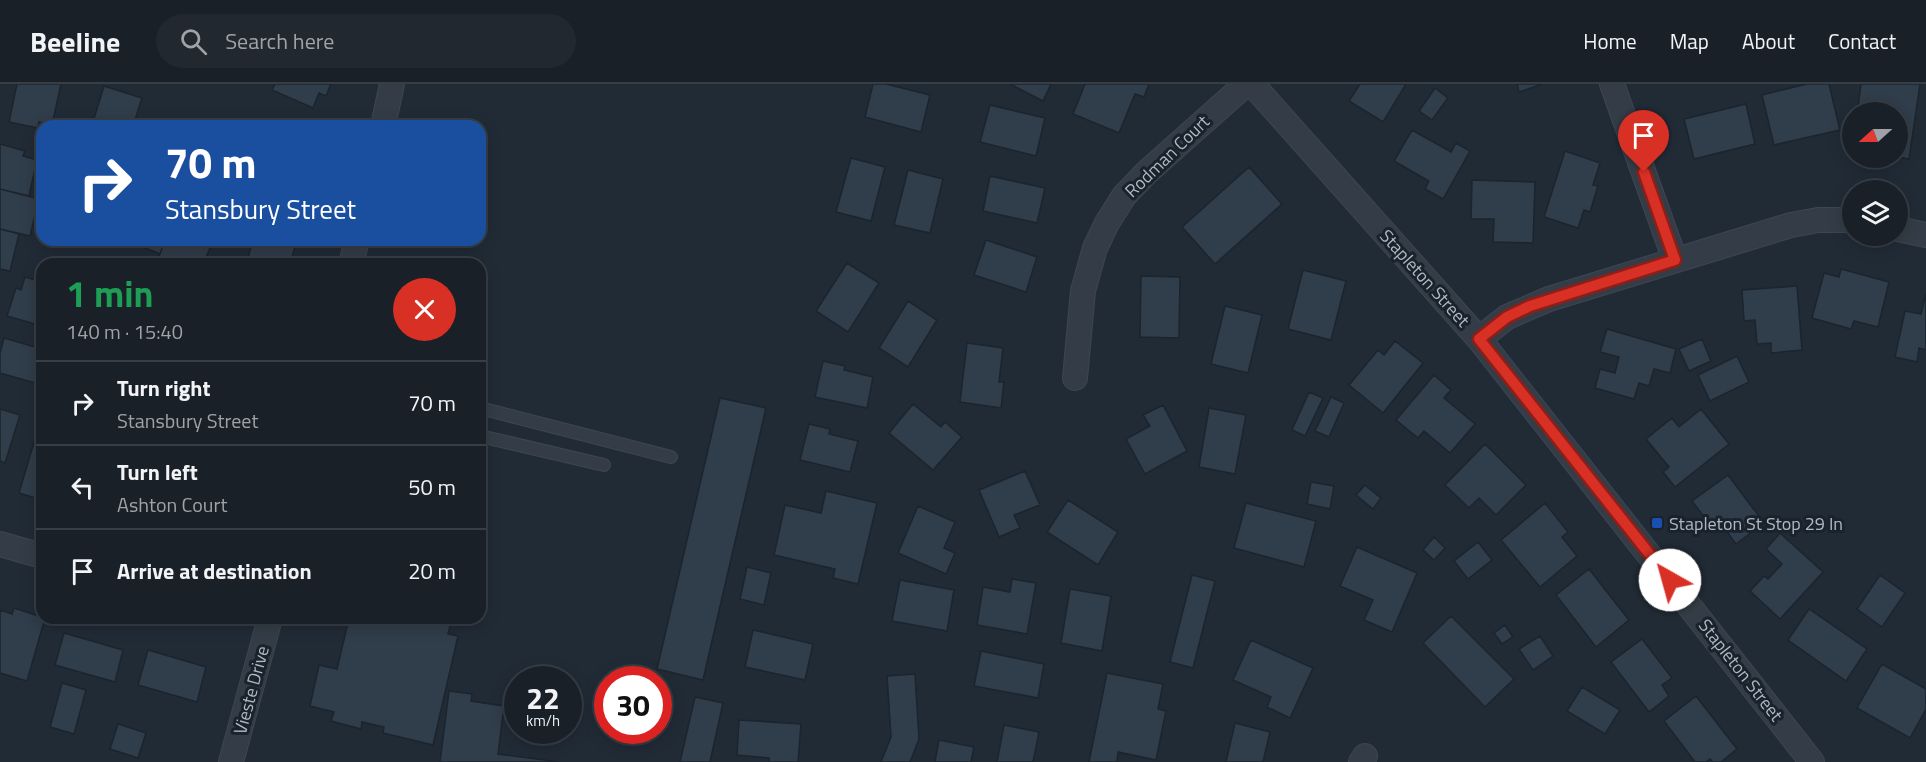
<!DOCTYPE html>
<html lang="en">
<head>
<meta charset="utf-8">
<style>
  :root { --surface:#192028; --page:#222830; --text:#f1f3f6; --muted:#9fa3a8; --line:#373e45 }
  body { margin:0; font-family:"Titillium Web",sans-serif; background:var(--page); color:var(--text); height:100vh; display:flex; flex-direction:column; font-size:22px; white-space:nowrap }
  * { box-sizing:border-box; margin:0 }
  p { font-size:20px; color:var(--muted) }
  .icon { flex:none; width:33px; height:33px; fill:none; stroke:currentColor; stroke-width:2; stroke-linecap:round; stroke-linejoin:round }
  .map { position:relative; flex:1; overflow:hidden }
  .drawer { position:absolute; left:36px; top:174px; width:450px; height:366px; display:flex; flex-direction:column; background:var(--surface); border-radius:18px; box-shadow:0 3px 15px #0003,0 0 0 2px var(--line) }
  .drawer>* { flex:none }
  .banner { position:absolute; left:36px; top:36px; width:450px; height:126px; border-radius:18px; box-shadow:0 3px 15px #0003,0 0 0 2px var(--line); background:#1a4fa0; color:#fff; overflow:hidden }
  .needle { width:39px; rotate:249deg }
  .controls { position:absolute; left:1842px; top:18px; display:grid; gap:12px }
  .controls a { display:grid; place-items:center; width:66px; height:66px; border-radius:50%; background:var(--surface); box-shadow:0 3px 15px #0003,0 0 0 2px var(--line); font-size:30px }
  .speed { position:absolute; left:504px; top:582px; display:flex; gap:12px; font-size:30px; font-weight:700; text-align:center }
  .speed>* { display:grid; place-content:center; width:78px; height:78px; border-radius:50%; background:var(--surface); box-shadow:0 3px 15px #0003,0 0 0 2px var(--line); line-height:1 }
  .speed small { font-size:15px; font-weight:400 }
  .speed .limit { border:9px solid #d22; background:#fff; color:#111 }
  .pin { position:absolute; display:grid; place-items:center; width:51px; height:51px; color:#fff; margin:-62px -26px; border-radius:50% 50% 50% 0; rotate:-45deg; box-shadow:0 0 6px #0007 }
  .pin .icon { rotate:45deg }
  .me { position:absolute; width:66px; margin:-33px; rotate:322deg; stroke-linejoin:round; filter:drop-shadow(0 0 4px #0008) }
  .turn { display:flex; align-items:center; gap:21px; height:126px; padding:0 30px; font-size:27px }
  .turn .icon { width:78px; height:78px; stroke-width:2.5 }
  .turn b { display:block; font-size:42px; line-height:51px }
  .round { display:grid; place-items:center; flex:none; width:63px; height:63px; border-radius:32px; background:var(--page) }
  .overview { display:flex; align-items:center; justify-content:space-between; height:102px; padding:0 30px }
  h1 { font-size:36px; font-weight:700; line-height:45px; color:#1e9e55 }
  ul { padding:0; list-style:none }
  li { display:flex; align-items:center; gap:18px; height:84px; padding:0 30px; border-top:2px solid var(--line) }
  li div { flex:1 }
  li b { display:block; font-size:22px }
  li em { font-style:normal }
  header { display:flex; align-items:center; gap:36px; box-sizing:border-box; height:84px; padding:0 30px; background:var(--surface); border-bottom:2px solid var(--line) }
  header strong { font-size:28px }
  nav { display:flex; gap:33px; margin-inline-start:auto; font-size:21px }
  .search { width:420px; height:54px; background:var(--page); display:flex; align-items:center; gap:15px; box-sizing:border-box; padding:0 21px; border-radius:33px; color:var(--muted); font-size:22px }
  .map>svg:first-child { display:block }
  .building { fill:#303d4a; stroke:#1c242d; stroke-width:1.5 }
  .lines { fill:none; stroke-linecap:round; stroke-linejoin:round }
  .service-casing { stroke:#3e4650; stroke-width:14 }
  .minor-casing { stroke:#3e4650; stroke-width:26 }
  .service { stroke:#343d47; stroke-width:12 }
  .minor { stroke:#343d47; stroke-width:24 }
  .route-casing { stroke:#8d1f18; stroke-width:15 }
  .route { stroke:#d93025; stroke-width:10 }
  .transit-dot { fill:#1a4fb4; stroke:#1a222b; stroke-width:2 }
  .labels { text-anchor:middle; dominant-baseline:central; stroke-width:6; stroke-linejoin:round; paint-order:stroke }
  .street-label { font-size:18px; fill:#afb8c4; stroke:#1a222b }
  .poi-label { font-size:18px; fill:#afb8c4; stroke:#1a222b; text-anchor:start }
</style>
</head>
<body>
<header>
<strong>Beeline</strong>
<div class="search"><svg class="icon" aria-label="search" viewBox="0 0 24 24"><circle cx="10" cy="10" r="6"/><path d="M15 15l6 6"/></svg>Search here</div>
<nav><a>Home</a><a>Map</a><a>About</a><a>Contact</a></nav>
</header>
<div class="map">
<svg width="1926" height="678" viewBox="0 0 1926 678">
  <rect width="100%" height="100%" fill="#212b36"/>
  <path class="building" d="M17,0H61L52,41L39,38L38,44L9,38Z
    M275,0H331L326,12L319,9L313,24L272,6Z
    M873,0H886L930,11L921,48L865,33Z
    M1010,0H1051L1043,17Z
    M1085,0H1149L1144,13L1135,10L1119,49L1073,30Z
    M1360,0H1406L1383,38L1349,17Z
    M1517,0H1543L1519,8Z
    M1807,0H1829L1840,46L1774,61L1762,11Z
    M1861,0H1920L1909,75L1898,73V28H1873L1874,26L1858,23Z
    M104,2L142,14L133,42L92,41Z
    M1435,4L1448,14L1432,36L1419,27Z
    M1746,20L1755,60L1694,75L1684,35Z
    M990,21L1045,34L1036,72L980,58Z
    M160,35L179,42H157Z
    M1412,46L1451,68L1456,59L1470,67L1443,115L1425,105L1429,97L1394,77Z
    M0,60L25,67L23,72L37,76L29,112L0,105Z
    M1565,67L1600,79L1593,101L1598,102L1590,128L1584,126L1578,144L1544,133Z
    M851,74L885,83L871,137L836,128Z
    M1249,83L1282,120L1215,180L1182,143Z
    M908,86L943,95L930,149L894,141Z
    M990,92L1045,104L1037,139L983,127Z
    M1472,96L1535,98L1533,159L1493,158L1494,135H1471Z
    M0,105L39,115L30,152L0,145Z
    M0,145L19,150L10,187L0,185Z
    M126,156H165L160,170Z
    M165,156H208L206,162L210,164L203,180H170L158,175Z
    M253,156H297L290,180H268L248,174Z
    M986,156L1037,173L1026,208L974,191Z
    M248,174L268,180H246Z
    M847,179L879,199L848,248L816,227Z
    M1841,185L1889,198L1878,243L1854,237L1851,245L1812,234L1824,189L1839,193Z
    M1303,186L1346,197L1331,256L1288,245Z
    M1141,192L1180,193L1179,254L1140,253Z
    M25,193L42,198V242L7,232L16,204L21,206Z
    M1797,202L1802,266L1771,269V259L1757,260L1755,236L1744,237L1742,206Z
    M1926,210V266L1919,264L1917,278L1895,273L1905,227L1921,230Z
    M908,217L937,236L908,283L879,264Z
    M1225,222L1262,231L1248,289L1211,280Z
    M1607,245L1676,265L1670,289L1654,285L1649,302L1639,299L1634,315L1595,304L1600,285L1615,289L1619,273L1600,268Z
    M4,254L42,265V301L0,289V269Z
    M1702,255L1711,277L1689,287L1679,265Z
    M1395,257L1423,279L1383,329L1349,301L1378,266L1384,271Z
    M967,259L1003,264L999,298H1004L1001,324L960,318Z
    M1737,272L1749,298L1710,317L1698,291Z
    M823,277L845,282L844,286L873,293L867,324L815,313Z
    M1434,291L1451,306L1444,314L1475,340L1450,369L1424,347L1418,354L1396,336Z
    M1309,308L1323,314L1305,352L1292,346Z
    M1331,313L1344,319L1329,353L1315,347Z
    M720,314L766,324L703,596L657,585Z
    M913,320L941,343L945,338L962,353L933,386L889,349Z
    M1163,321L1187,367L1145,390L1126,355L1150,342L1143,331Z
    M1209,324L1246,331L1235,390L1199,383Z
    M0,325L20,331L5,379L0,377Z
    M1701,325L1729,360L1675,403L1663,388L1669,383L1646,355L1672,334L1679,343Z
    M42,331V416L19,409Z
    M809,340L830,345L829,350L858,357L850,388L800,376Z
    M1485,360L1526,401L1496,431L1479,414L1469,424L1445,401Z
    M1025,387L1040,421L1014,431L1020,444L999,453L979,406Z
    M1728,391L1764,439L1736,460L1718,436L1711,442L1692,417Z
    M1311,398L1334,402L1330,425L1307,420Z
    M1365,401L1381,414L1373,425L1356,411Z
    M826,407L877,419L858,500L833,494L835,485L774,471L785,421L821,429Z
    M1068,416L1118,448L1098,481L1047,448Z
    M1246,419L1316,437L1304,483L1234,464Z
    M1545,419L1568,448L1562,453L1577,472L1540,503L1501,456Z
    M918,422L955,438L944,464L955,469L946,490L898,469Z
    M1780,449L1823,488L1780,535L1750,507L1764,492L1768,495L1782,480L1766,465Z
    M1434,453L1445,464L1434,476L1423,466Z
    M1478,458L1492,476L1468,495L1454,477Z
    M1357,463L1417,489L1392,548L1364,536L1373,516L1340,502Z
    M747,483L771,489L764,521L740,515Z
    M1589,485L1629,536L1596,563L1556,511Z
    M1192,491L1215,497L1193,584L1170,578Z
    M1880,491L1905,509L1882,543L1857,525Z
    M1012,495L1036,499L1027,550L977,541L983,503L1010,508Z
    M900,496L954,506L947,547L892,537Z
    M1070,505L1111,512L1102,567L1061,559Z
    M14,524L45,534L27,597L0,589V526L12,530Z
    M1809,525L1867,565L1846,597L1788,556Z
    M1451,532L1514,595L1485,623L1423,559Z
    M349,534H452L448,550L458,552L433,661L383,649L384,643L362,638L361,645L331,637L334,628L310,622L319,581L337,585Z
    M1505,541L1513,553L1502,560L1494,549Z
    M753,546L813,560L805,596L745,583Z
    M64,549L123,566L115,598L55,581Z
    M1540,552L1553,572L1533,586L1519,565Z
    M1642,555L1672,594L1662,601L1669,612L1649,628L1611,578Z
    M1251,556L1313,584L1290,634L1267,623L1271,613L1233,596Z
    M148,566L206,583L197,618L138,601Z
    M981,567L1044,580L1038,614L974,602Z
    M1882,580L1926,605V625L1910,654L1857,624Z
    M1107,589L1163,600L1158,625L1166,627L1156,676L1118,668L1117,678H1089Z
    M915,590L919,655L910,678H881L891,653L887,592Z
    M62,599L86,606L74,650L50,643Z
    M1582,603L1620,626L1605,650L1567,627Z
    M449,607L472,610L471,617L504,622L498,670L560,678H440Z
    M1696,612L1737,665L1721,678H1713L1710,675L1706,678H1695L1664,637Z
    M695,613L723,619L710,678H680Z
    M739,636L801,640L798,678H769V674L737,671Z
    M1235,639L1270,648L1263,678H1226Z
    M118,640L146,649L138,674L110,665Z
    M1004,641L1039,648L1033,678H997Z
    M939,656L974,663L971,678H935Z"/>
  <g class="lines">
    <defs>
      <path id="service" d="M480,324L671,373
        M480,352L604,381"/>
      <path id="minor" d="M1252,0L1479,255L1812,678
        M1612,0L1675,176
        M383,42L392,0
        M1898,145L1926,151
        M351,180L357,156
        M1479,255L1507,233L1549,215L1791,141L1818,136H1852
        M1075,294L1083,207L1095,164L1107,139L1124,112L1146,89L1246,0
        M0,460L42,472
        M231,678L270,534
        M1361,678L1365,672"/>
    </defs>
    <use href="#service" class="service-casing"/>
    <use href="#minor" class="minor-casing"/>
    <use href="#service" class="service"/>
    <use href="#minor" class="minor"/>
  </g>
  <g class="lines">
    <defs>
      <path id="route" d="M1644,88L1675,176L1530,222L1507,233L1479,255L1670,496"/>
    </defs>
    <use href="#route" class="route-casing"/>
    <use href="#route" class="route"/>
  </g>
  <rect class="transit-dot" x="1651" y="433" width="12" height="12" rx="3"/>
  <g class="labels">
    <g class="street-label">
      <text transform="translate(1167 72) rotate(-44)">Rodman Court</text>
      <text transform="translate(1425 194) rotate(48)">Stapleton Street</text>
      <text transform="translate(1741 586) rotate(52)">Stapleton Street</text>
      <text transform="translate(251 606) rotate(-75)">Vieste Drive</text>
    </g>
    <g class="poi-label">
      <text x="1669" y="439">Stapleton St Stop 29 In</text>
    </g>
  </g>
</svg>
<div class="controls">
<a><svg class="needle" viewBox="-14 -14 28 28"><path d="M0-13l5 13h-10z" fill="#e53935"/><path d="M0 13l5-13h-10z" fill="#9fa3a8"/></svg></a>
<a><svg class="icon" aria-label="layers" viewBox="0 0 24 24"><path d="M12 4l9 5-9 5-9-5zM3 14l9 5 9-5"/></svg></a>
</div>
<div class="speed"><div>22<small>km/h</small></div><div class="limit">30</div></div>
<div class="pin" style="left:1644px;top:88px;background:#d93025"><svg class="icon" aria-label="arrive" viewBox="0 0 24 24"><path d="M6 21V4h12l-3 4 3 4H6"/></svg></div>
<svg class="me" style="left:1670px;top:496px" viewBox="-20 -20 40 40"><circle r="19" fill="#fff"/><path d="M0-13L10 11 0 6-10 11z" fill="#d93025"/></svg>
<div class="banner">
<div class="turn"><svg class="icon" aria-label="right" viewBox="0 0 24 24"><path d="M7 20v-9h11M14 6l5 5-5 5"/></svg><div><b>70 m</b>Stansbury Street</div></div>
</div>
<section class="drawer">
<div class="overview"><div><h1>1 min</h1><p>140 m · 15:40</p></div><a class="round" style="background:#d93025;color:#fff"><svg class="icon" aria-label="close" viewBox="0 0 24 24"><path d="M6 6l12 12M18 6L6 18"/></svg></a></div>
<ul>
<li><svg class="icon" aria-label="right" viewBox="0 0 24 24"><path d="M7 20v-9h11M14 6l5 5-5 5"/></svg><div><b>Turn right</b><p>Stansbury Street</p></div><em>70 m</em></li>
<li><svg class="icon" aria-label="left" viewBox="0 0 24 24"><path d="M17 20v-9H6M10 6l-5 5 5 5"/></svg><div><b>Turn left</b><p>Ashton Court</p></div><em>50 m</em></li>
<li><svg class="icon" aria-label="arrive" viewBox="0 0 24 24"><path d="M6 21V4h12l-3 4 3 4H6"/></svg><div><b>Arrive at destination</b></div><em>20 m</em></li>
</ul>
</section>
</div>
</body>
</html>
